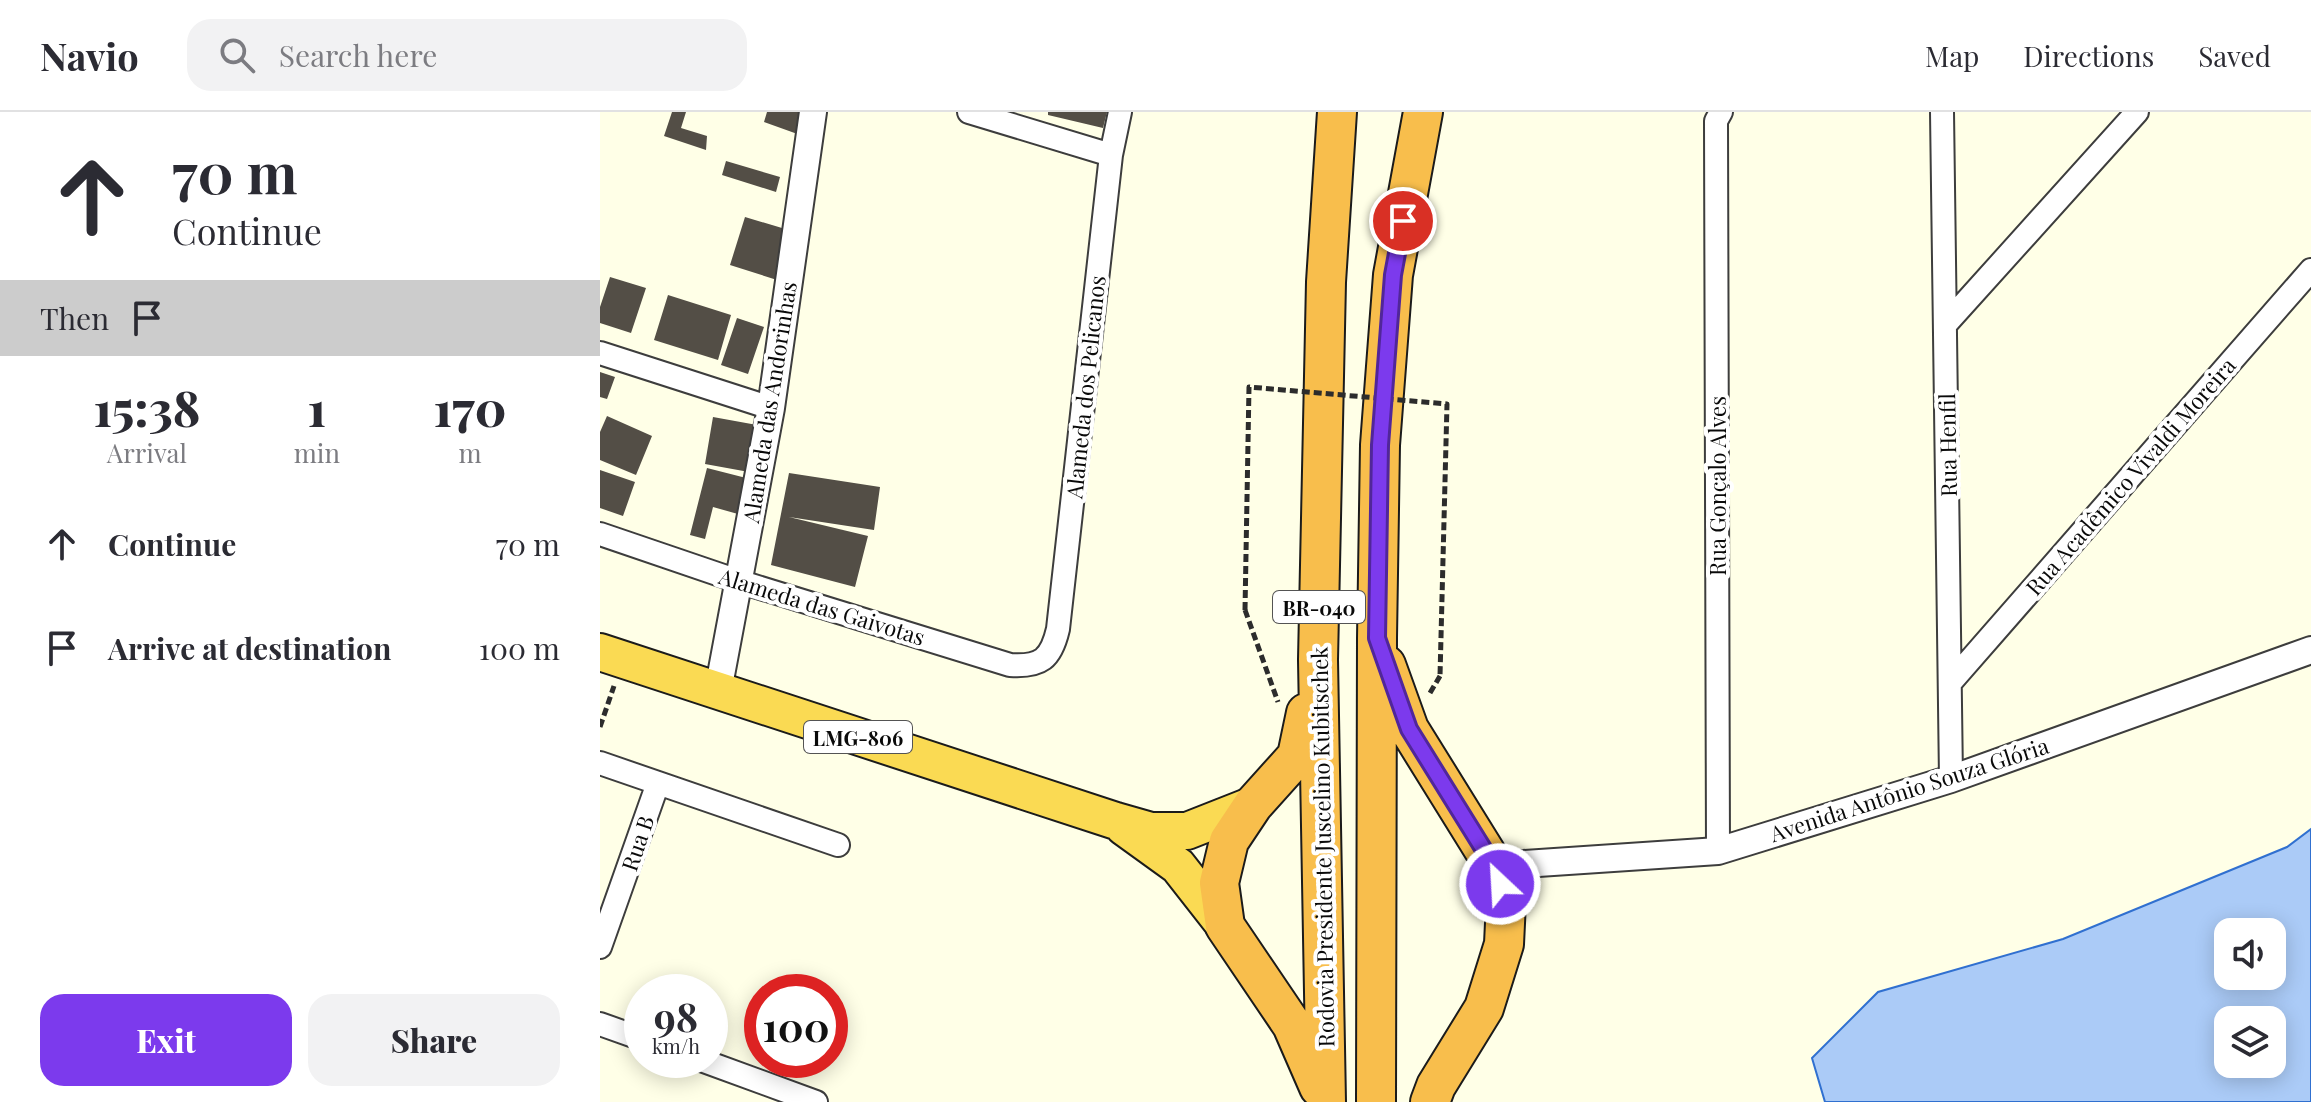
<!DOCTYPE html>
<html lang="en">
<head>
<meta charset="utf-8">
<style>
  :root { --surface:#fff; --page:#f2f2f3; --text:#2b2b33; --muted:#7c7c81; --line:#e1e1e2; --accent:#7c3aed }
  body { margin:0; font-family:"Playfair Display",serif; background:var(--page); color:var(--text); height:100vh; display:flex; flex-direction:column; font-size:30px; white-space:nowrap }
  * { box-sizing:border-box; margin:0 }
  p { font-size:26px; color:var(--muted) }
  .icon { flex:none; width:44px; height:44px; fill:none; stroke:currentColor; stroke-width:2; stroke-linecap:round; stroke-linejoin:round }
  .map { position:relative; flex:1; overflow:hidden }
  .drawer { display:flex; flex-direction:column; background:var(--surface); width:600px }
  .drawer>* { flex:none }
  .hud { background:#fff; color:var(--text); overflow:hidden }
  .buttons { position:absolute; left:1614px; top:806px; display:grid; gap:16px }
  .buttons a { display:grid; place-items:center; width:72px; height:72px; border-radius:16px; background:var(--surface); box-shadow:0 4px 20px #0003; font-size:40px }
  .speed { position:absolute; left:24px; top:862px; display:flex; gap:16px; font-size:40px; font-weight:700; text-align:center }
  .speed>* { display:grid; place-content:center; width:104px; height:104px; border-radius:50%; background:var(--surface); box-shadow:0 4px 20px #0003; line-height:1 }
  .speed small { font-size:20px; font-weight:400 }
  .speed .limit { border:12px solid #d22; background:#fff; color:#111 }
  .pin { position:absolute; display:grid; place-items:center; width:68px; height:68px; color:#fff; margin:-34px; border:4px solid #fff; border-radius:50%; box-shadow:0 2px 8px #0007 }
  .me { position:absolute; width:88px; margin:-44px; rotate:335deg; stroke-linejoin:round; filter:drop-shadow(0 0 6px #0008) }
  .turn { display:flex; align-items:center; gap:28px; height:168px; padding:0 40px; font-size:36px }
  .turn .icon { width:104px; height:104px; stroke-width:2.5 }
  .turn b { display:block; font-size:56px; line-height:68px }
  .then { display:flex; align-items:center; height:76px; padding:0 40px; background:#0003; gap:16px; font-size:30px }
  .eta { display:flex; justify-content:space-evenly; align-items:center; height:136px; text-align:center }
  .eta b { font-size:48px; font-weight:800; line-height:56px }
  .button { display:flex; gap:16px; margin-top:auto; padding:16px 40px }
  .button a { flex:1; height:92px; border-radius:24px; background:var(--accent); color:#fff; font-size:32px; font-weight:800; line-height:92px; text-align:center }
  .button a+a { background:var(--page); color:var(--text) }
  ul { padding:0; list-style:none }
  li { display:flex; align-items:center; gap:24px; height:104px; padding:0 40px }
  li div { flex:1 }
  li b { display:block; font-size:30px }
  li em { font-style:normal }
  header { display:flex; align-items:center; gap:48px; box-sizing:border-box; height:112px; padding:0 40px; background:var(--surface); border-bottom:2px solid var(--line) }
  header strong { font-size:38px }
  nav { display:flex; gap:44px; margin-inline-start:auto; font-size:28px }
  .search { width:560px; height:72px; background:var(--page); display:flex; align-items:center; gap:20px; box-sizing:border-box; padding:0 28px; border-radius:24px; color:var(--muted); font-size:30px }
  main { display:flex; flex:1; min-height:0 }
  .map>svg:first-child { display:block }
  .water { fill:#abcbf7; stroke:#3070d0; stroke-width:2; fill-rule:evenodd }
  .building { fill:#534e46 }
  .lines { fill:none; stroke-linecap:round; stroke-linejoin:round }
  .minor-casing { stroke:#3d3d3d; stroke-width:26 }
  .tertiary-casing { stroke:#3d3d3d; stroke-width:30 }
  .trunk-casing { stroke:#1b1b1b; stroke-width:40 }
  .motorway-casing { stroke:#1b1b1b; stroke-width:42 }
  .path { stroke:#2c2c2c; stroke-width:5; stroke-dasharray:8 4; stroke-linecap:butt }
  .minor { stroke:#fff; stroke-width:22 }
  .tertiary { stroke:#fff; stroke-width:26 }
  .trunk { stroke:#fada53; stroke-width:36 }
  .motorway { stroke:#f8be4c; stroke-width:38 }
  .path-bridge { stroke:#2c2c2c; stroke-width:5; stroke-dasharray:8 4; stroke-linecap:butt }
  .route-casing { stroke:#51269a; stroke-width:20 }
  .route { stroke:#7c3aed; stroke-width:14 }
  .labels { text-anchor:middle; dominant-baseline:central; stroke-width:8; stroke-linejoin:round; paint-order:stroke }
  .shield { fill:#fff; stroke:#545454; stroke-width:2 }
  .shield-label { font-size:20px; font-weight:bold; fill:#0a0a0a }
  .street-label { font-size:22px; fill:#0a0a0a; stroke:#fff }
</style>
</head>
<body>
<header>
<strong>Navio</strong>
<div class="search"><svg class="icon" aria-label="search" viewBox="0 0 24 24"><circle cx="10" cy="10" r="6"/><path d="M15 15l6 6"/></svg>Search here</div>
<nav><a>Map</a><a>Directions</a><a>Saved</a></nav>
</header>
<main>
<section class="drawer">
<div class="hud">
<div class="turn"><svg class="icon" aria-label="ahead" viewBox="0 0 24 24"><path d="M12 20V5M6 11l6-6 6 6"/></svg><div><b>70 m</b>Continue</div></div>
<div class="then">Then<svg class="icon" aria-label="arrive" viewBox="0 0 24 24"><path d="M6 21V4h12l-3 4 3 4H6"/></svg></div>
</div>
<div class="eta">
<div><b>15:38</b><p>Arrival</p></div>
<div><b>1</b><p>min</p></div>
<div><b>170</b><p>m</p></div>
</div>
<ul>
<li><svg class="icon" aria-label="ahead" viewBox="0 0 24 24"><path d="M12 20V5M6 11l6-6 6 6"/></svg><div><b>Continue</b></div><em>70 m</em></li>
<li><svg class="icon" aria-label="arrive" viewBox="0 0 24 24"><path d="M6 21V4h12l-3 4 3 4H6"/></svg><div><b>Arrive at destination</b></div><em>100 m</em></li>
</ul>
<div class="button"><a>Exit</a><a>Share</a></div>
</section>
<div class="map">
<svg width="1711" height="990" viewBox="0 0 1711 990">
  <rect width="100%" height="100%" fill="#ffffe7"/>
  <path class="water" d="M1711,717V990H1225L1212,946L1278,880L1463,827L1687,735ZM1628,820H1672V864H1628ZM1628,908H1672V952H1628Z"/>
  <path class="building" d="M72,0H86L81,16L107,24L106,38L64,24Z
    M167,0H207L203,24L164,10Z
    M448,0H507L503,16L448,3Z
    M126,49L180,65L176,80L122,63Z
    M145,105L192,119L177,168L130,153Z
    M10,165L46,176L31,221L0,211V195Z
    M68,183L131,203L118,248L54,228Z
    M137,206L164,215L148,262L121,253Z
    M0,260L15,265L7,287L0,285Z
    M7,304L52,324L36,363L0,348V320Z
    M113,305L157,313L149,360L105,352Z
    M107,356L154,368L145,404L113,395L105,427L90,423Z
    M0,358L35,370L23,404L0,396Z
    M189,361L280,375L274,418L189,405L268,424L255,475L171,453Z"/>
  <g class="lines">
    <defs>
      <path id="minor" d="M369,0L511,43
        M1342,0L1351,667
        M1345,213L1537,0
        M0,241L171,296
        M0,422L138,469L410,553C441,555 451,547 458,517L511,43L520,0
        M1350,571L1711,158
        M0,651L238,733
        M1118,739L1116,9L1121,0
        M0,835L58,671
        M0,912L42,927
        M101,948L216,990"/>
      <path id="tertiary" d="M118,579L171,296L213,0
        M894,754L1118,739L1351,667L1711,538"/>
      <path id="trunk" d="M0,540L516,709L551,719H587L653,693
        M524,715L578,754L625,814"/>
      <path id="motorway" d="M786,553L809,617L894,754L906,790L904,832L884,896L836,974L830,990
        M706,601L697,644L653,693L629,729L619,771L625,814L692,913L719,975
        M726,990L718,548L726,170L737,0
        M776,990L777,526L780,333L793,163L823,0"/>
    </defs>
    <use href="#minor" class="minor-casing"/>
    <use href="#tertiary" class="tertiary-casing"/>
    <use href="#trunk" class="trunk-casing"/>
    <use href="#motorway" class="motorway-casing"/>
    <path class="path" d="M645,498L678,590
      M830,581L840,564
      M0,615L14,574"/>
    <use href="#minor" class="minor"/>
    <use href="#tertiary" class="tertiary"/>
    <use href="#trunk" class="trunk"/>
    <use href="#motorway" class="motorway"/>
    <path class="path-bridge" d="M645,498L649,275L847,292L840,564"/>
  </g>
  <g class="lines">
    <defs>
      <path id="route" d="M803,109L793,163L780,333L777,526L809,617L894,754L900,772"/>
    </defs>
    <use href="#route" class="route-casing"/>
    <use href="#route" class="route"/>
  </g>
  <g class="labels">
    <g class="shield">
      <rect x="673" y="479" width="92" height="32" rx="6"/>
      <rect x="204" y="609" width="108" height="32" rx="6"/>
    </g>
    <g class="shield-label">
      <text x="719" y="495">BR-040</text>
      <text x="258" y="625">LMG-806</text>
    </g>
    <g class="street-label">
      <text transform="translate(485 275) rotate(-84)">Alameda dos Pelicanos</text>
      <text transform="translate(169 290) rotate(-81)">Alameda das Andorinhas</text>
      <text transform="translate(1347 333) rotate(-91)">Rua Henfil</text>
      <text transform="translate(1530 364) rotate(-49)">Rua Acadêmico Vivaldi Moreira</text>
      <text transform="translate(1117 374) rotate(-90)">Rua Gonçalo Alves</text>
      <text transform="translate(222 494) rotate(17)">Alameda das Gaivotas</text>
      <text transform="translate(1309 677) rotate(-18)">Avenida Antônio Souza Glória</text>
      <text transform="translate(37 731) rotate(-71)">Rua B</text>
      <text transform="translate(722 735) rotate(-91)">Rodovia Presidente Juscelino Kubitschek</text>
    </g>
  </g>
</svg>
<div class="buttons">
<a><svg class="icon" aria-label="sound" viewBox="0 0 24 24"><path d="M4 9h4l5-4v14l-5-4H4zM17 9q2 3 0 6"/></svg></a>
<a><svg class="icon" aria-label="layers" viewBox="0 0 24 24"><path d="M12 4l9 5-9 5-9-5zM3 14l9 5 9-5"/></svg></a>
</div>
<div class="speed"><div>98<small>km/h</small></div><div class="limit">100</div></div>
<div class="pin" style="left:803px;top:109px;background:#d93025"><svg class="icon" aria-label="arrive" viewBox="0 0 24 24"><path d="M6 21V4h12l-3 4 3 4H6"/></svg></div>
<svg class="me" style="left:900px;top:772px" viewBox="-20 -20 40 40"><circle r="17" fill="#7c3aed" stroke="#fff" stroke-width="3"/><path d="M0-11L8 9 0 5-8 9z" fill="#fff"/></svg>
</div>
</main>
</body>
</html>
